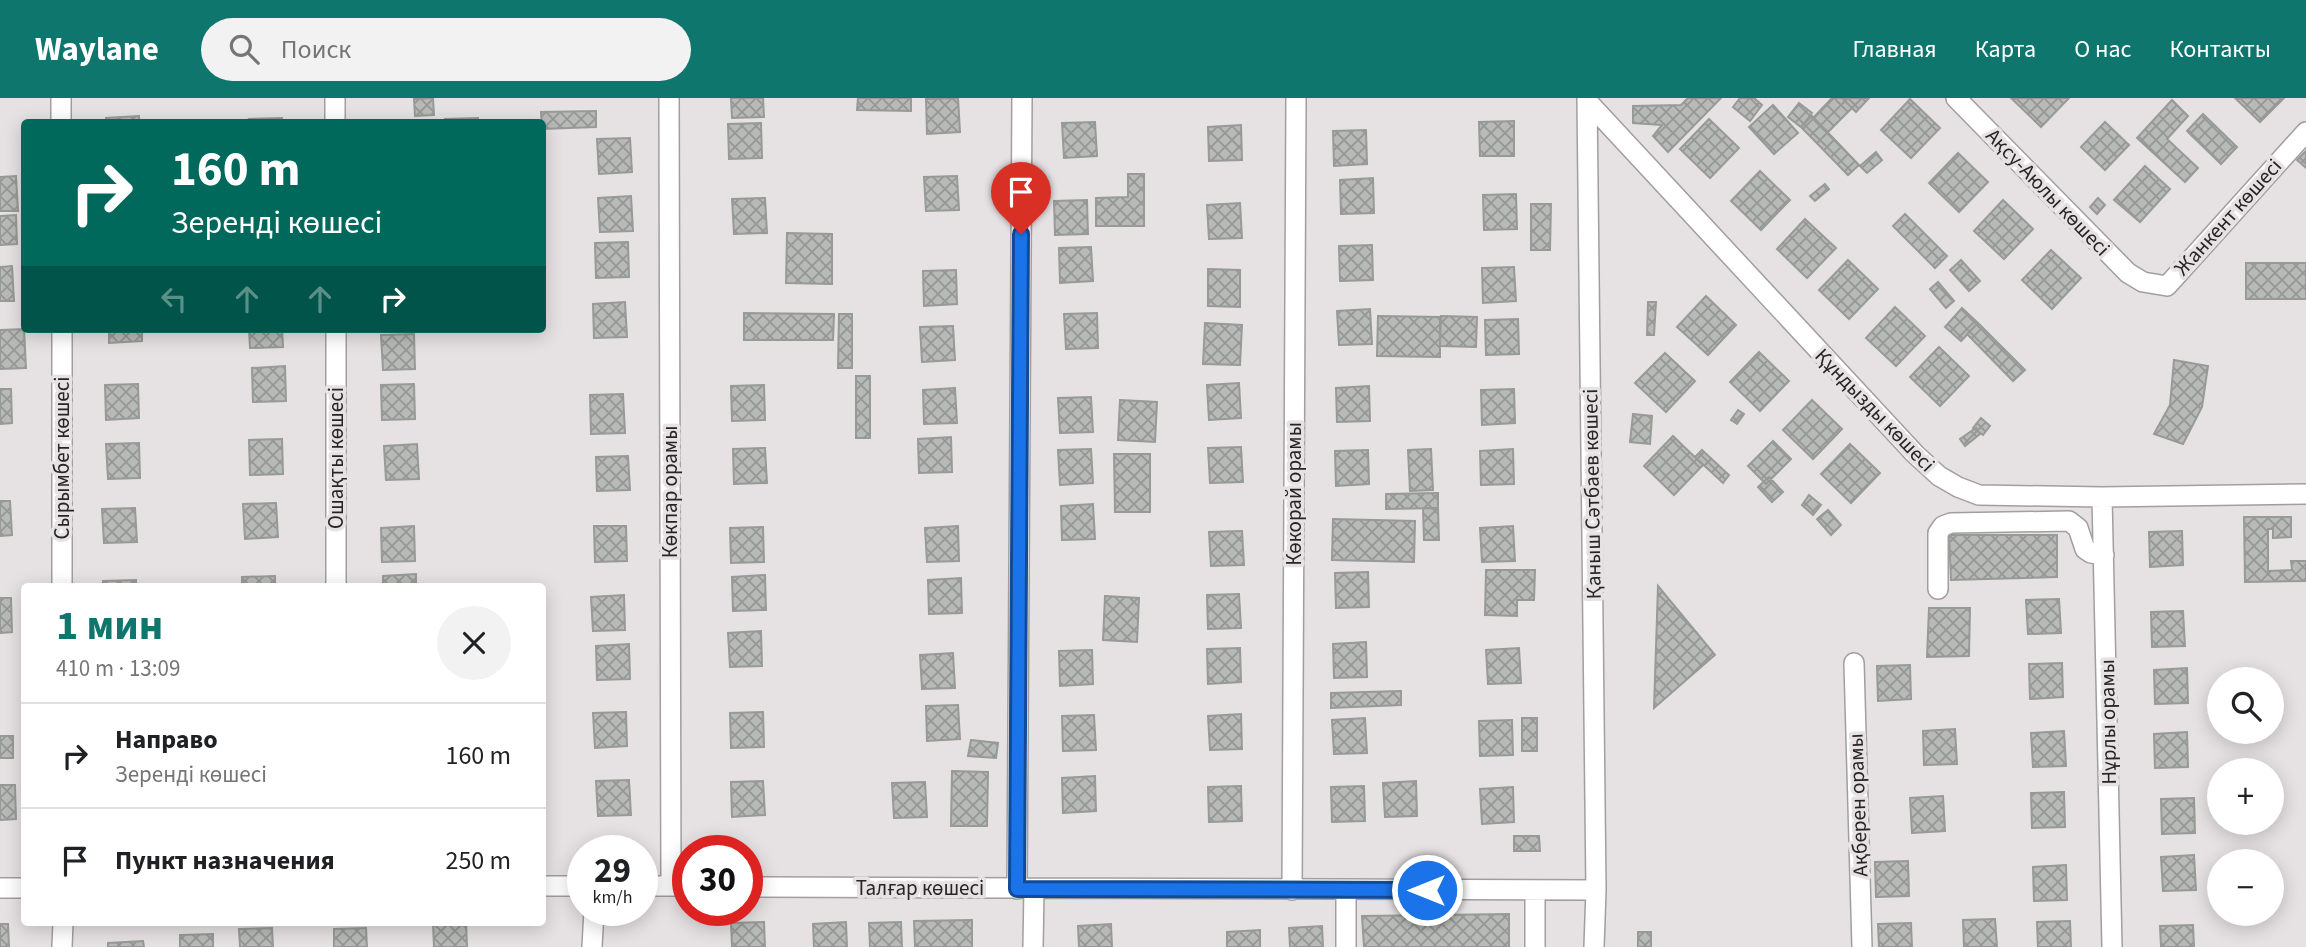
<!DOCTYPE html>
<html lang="ru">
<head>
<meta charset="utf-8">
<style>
  :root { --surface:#fff; --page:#f2f2f2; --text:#202124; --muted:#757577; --line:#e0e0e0; --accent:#0f766e }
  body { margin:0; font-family:"Source Sans 3",sans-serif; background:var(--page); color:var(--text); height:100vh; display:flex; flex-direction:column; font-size:26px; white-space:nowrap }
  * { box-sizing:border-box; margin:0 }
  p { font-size:23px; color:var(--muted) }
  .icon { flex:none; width:38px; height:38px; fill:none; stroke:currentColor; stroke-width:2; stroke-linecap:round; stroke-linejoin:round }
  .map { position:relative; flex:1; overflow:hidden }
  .sheet { position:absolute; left:21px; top:485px; width:525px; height:343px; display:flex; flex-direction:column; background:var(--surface); border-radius:7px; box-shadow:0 4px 18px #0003 }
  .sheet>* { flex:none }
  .guide { position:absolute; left:21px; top:21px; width:525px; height:214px; border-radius:7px; box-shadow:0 4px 18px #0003; background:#00695c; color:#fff; overflow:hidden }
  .buttons { position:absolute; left:2207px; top:569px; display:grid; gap:14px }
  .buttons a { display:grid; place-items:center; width:77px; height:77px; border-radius:50%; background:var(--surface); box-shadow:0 4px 18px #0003; font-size:35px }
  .speed { position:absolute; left:567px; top:737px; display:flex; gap:14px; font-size:35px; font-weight:700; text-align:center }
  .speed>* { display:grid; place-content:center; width:91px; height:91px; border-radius:50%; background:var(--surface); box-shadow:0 4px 18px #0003; line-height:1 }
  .speed small { font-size:18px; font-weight:400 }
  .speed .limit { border:10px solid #d22; background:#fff; color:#111 }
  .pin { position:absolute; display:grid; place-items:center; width:60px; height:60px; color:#fff; margin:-72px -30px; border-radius:50% 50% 50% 0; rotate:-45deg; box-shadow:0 0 7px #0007 }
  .pin .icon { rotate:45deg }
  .me { position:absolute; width:77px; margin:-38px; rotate:270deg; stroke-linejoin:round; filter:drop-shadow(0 0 5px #0008) }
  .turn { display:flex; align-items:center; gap:24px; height:147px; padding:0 35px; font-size:32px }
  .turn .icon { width:91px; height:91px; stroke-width:2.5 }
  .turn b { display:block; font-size:49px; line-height:60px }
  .lanes { display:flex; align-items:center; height:66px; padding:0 35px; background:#0003; justify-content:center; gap:35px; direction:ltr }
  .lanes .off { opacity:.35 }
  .round { display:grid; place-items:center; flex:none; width:74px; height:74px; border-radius:37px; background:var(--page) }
  .head { display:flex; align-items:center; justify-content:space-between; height:119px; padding:0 35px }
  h1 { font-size:42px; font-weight:700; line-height:52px; color:var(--accent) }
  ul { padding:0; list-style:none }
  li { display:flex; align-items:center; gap:21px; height:105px; padding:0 35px; border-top:2px solid var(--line) }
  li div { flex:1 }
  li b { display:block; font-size:26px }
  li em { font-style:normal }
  header { display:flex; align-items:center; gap:42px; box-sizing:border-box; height:98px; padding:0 35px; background:var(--accent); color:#fff }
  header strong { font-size:33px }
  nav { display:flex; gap:38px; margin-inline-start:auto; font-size:24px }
  .search { width:490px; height:63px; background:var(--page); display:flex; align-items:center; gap:18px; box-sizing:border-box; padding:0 24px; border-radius:38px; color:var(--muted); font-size:26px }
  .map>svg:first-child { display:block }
  .building { fill:url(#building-cross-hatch); stroke:#979a97; stroke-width:2 }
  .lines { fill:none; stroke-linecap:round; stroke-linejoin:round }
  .minor-casing { stroke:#a29e9f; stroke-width:22 }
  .minor { stroke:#fff; stroke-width:19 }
  .route-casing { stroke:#114b97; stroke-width:18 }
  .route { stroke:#1a73e8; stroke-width:12 }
  .labels { text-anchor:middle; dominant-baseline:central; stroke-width:7; stroke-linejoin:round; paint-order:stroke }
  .street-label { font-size:21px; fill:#262526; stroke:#e6e2e4 }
</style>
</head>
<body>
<header>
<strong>Waylane</strong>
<div class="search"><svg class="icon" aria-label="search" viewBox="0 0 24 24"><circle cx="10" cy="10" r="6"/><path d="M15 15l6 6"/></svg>Поиск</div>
<nav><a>Главная</a><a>Карта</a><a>О нас</a><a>Контакты</a></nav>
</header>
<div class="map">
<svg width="2306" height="849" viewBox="0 0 2306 849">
  <defs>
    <pattern id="building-cross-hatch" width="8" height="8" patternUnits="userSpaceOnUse" patternTransform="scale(1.75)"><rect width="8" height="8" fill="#b7bab7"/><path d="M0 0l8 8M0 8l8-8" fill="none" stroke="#959795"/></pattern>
  </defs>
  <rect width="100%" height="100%" fill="#e6e2e4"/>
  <path class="building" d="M433,0L434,17L415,18L414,1Z
    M731,0H763L764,19L732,20Z
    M858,0H911V13L857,12Z
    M958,0L960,34L927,36L926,1Z
    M1688,0H1721L1668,54L1653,38L1662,27L1633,25V8L1681,7Z
    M1740,0H1754L1762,7L1750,23L1733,9Z
    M1832,0H1842L1852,10L1828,34L1813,20Z
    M1842,0H1869L1856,14Z
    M2011,0H2069L2041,29Z
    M2235,0H2284L2260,24Z
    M1910,1L1940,30L1911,60L1881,32Z
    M2172,2L2188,18L2167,41L2198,70L2185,84L2137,40Z
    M1799,5L1812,15L1801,29L1788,19Z
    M1773,7L1798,35L1774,56L1749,29Z
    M596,13V29L542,31L541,14Z
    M2203,16L2237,49L2221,66L2187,33Z
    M139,18V24H106V20Z
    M1812,18L1859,67L1848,77L1801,29Z
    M282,20L283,24H250L249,21Z
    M478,20V24H445V21Z
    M1709,21L1739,50L1710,80L1680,51Z
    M1514,23V58H1480L1479,24Z
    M1095,24L1097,58L1064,60L1062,25Z
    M2105,24L2129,47L2105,72L2081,49Z
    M761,25L762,60L729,61L728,26Z
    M1241,27L1242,62L1209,63L1208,29Z
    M1366,32L1367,66L1334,68L1333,33Z
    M630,40L632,74L599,76L597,41Z
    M2306,53V70L2297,62Z
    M1876,54L1882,62L1867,75L1860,68Z
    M1958,55L1988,84L1959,114L1929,85Z
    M2145,68L2170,91L2140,124L2114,102Z
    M1760,73L1790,102L1761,132L1731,103Z
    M1128,76H1144V128H1096V100L1128,99Z
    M16,78L18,113H0V79Z
    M957,78L959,112L926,113L924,79Z
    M1373,80L1374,115L1341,116L1340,82Z
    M1825,86L1829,91L1815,103L1810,98Z
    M1516,96L1517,131L1484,132L1483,97Z
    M631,98L633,133L600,134L598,100Z
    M765,100L767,135L734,136L732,101Z
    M2098,100L2105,107L2097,116L2090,109Z
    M1087,102L1088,136L1055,137L1054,103Z
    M2003,102L2033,131L2004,161L1974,133Z
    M1240,105L1242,140L1209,141L1207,107Z
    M1531,106H1551L1550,152H1531Z
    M1905,116L1947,158L1935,170L1893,128Z
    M16,117L17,146L0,147V118Z
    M1805,121L1836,150L1807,180L1777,151Z
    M787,135L832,136V186L786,185Z
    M628,144L629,179L596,180L595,145Z
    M1372,147L1373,182L1340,183L1339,148Z
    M1091,149L1093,183L1060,185L1059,150Z
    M2051,152L2081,180L2052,211L2022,182Z
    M1848,162L1878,191L1849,221L1819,192Z
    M1961,162L1980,183L1969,193L1950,172Z
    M2246,165H2306V201H2246Z
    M12,168L14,203H0V169Z
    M1514,169L1516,203L1483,205L1482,170Z
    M1208,171L1240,172V209L1208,208Z
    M956,172L957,206L924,208L923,173Z
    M1938,184L1954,203L1946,210L1930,191Z
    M1706,198L1736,227L1708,257L1677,229Z
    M625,204L627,239L594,240L593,206Z
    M1648,204H1656L1654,237H1647Z
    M1895,209L1925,238L1896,268L1866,240Z
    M1962,210L1978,225L1961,243L1945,229Z
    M1370,211L1372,246L1339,247L1337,213Z
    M744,215L834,216L833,242H744Z
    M1097,215L1098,250L1066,251L1064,216Z
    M839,216H852V270H838Z
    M1378,218L1440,219V259L1377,258Z
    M1441,218L1477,219L1476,249L1440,248Z
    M1518,221L1519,256L1486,257L1485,222Z
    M1205,225L1242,227L1240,267L1203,266Z
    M1978,225L2025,272L2013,283L1967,236Z
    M953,228L955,262L922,264L920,229Z
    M24,231L26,270L0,271V232Z
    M109,231H142V243L109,245Z
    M249,231H282L283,249L250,250Z
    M414,236L415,271L383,272L381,237Z
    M1939,249L1969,278L1940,308L1910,279Z
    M1759,254L1789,283L1760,313L1730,284Z
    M1665,255L1695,283L1666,314L1635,285Z
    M2174,262L2208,268L2202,309L2183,346L2154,336L2170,307Z
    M285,268L286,303L253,304L252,270Z
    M856,278H870V340H856Z
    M1239,285L1241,320L1209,322L1207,287Z
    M138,286L139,320L106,322L105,287Z
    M414,286L415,321L382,322L381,287Z
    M764,287L765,322L732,323L731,288Z
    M1369,288L1370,323L1337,324L1336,290Z
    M955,290L957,325L924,326L923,292Z
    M0,291H11L12,325L0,326Z
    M1514,291L1515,325L1482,327L1481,292Z
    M623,296L625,335L591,336L590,297Z
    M1091,299L1093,334L1060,335L1058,300Z
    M1120,302L1157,304L1155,344L1118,342Z
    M1812,302L1842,331L1813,361L1783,332Z
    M1738,312L1744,316L1737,326L1731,322Z
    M1633,316L1652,318L1650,346L1630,344Z
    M1981,320L1990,328L1983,337L1973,330Z
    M1976,330L1980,336L1965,348L1960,341Z
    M1673,338L1703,367L1674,397L1644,368Z
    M951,339L952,374L919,375L918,341Z
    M282,341L283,376L250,377L249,342Z
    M1773,343L1791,361L1766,386L1748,368Z
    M139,345L140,380L108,381L106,346Z
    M417,346L419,381L386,382L384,348Z
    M1850,346L1880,375L1851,405L1821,376Z
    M1241,349L1243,384L1210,385L1208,350Z
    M765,350L767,385L734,386L733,351Z
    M1091,351L1093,385L1060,387L1058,352Z
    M1431,351L1433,392L1410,393L1408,352Z
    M1513,351L1514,386L1481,387L1480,353Z
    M1368,352L1369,386L1336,388L1335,353Z
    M1702,352L1729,377L1723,385L1695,359Z
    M1114,356H1150V414H1115Z
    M628,358L630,392L597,393L596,359Z
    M1769,379L1783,394L1772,404L1758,389Z
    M1438,395V410L1386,411V396Z
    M1809,397L1821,407L1813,417L1802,407Z
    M0,403H10L12,437L0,438Z
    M276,405L278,439L245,441L243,406Z
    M1093,406L1095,441L1062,442L1061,408Z
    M135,410L137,444L104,445L102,411Z
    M1423,410H1438L1439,442H1424Z
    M1828,412L1841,427L1831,437L1817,421Z
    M2244,419H2291V439L2273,440V431H2268V473L2292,472L2291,463H2306V483L2245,484Z
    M1333,421L1415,423L1414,464L1332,462Z
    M414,428L415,463L382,464L381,430Z
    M594,428H626L627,463L595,464Z
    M958,428L959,463L927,464L925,430Z
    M1513,428L1515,463L1482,464L1480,430Z
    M763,429L764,464L731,465L730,430Z
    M1242,433L1244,467L1211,468L1209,434Z
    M2182,433L2183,467L2150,469L2149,434Z
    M1949,437H2057V479L1951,482Z
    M1486,472H1535L1534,502H1517V518L1485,517Z
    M1368,474L1369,509L1336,510L1335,475Z
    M416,476V488H383V478Z
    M765,477L766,512L733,513L732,479Z
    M275,478V488H242V479Z
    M961,480L962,515L929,516L928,482Z
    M136,482V488H103V483Z
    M1658,488L1715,557L1654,610Z
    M1239,496L1241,530L1208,531L1207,497Z
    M624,497L625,532L593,533L591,499Z
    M1105,498L1139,500L1137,544L1103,542Z
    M0,500H11L12,534L0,535Z
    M2059,501L2061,535L2028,536L2026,502Z
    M1929,510H1970L1969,558L1927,559Z
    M2183,513L2185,548L2152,549L2151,514Z
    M761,533L762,568L730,569L728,535Z
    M1366,544L1367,579L1334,580L1333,546Z
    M629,546L630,581L597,582L596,548Z
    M1240,550L1241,584L1208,586L1207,551Z
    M1519,550L1521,585L1488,586L1486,552Z
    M1092,552L1093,586L1060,588L1059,553Z
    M953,555L955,590L922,591L920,557Z
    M2062,565L2063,599L2030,601L2029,566Z
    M1910,567L1911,601L1878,603L1877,568Z
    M2187,570L2188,605L2155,606L2154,572Z
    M1401,593V607L1331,610V595Z
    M958,607L960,641L927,643L926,608Z
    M626,614L627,648L595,650L593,615Z
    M763,614L764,649L731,650L730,615Z
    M1241,616L1242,651L1210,652L1208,618Z
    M1094,617L1096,652L1063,653L1062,618Z
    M1365,620L1367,655L1334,656L1332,622Z
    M1522,620H1537V653H1522Z
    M1512,622L1513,657L1480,658L1479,623Z
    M1955,631L1957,666L1924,667L1923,633Z
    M2064,633L2066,668L2033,669L2031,635Z
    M2187,634L2188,669L2155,670L2154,636Z
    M0,638H13V660H0Z
    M971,642L998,645L996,660L968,658Z
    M952,673L988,674L987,728H951Z
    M1095,678L1096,713L1063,715L1062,680Z
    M629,682L631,717L598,718L596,683Z
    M763,683L765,717L732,719L731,684Z
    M1416,683L1417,718L1385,719L1383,685Z
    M925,684L927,719L894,720L892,685Z
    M0,687H15L16,721L0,722Z
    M1241,688L1242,723L1209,724L1208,689Z
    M1364,688L1365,723L1332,724L1331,689Z
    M1513,689L1514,724L1482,726L1480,691Z
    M2064,694L2065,729L2032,730L2031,695Z
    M1943,698L1945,733L1912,735L1910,700Z
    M2194,700L2195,735L2162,736L2161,701Z
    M1514,738H1539L1540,753H1514Z
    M2194,757L2196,792L2163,793L2161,759Z
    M1908,763L1909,798L1876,799L1875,764Z
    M2066,767L2067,802L2034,803L2033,769Z
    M1509,816V849H1364L1362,818Z
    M1995,821L1997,849H1964L1963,822Z
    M972,822V849H915L914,823Z
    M2070,823L2071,849H2038L2037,824Z
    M433,824H466L467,849H434Z
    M764,824L765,849H732L731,825Z
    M846,824L847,849H814L813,826Z
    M901,824L902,849H870L869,825Z
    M1911,825L1912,849H1879L1878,826Z
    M0,826H8L9,849H0Z
    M1111,826L1112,849H1079L1078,828Z
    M2193,827L2194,849H2161L2160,828Z
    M1322,828L1323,849H1290L1289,830Z
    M272,830L273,849H240L239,831Z
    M366,830L367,849H334V831Z
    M1260,832V849H1227V834Z
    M1638,834H1651V849H1638Z
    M213,836V849H180V837Z
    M143,843L144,849H108V845Z"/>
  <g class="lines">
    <defs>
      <path id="minor" d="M61,0V24
        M335,0V24
        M669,0L671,788
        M1587,0L1596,792L1594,849
        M1956,0L2128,175L2143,184L2167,188L2306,34
        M1588,4L1915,356L1939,378L1958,389L1979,397L2102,399L2306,396
        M62,231V488
        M336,231V488
        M2102,399L2112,849
        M1938,491V435L1943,428L1951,425L2069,423L2078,430L2085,451L2091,455L2104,457
        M1854,565L1862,849
        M542,788H583
        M642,788H688
        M747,789L1596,792
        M0,790H24
        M1017,791L1022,0
        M1292,792L1296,0
        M1346,792V849
        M62,849L63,824
        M592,849L594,812
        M1033,849L1034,791
        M1535,849V792"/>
    </defs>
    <use href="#minor" class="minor-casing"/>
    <use href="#minor" class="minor"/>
  </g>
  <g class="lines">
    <defs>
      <path id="route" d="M1021,136L1017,791L1427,792"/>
    </defs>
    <use href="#route" class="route-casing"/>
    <use href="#route" class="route"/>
  </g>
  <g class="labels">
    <g class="street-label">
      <text transform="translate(2048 94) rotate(46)">Ақсу-Аюлы көшесі</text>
      <text transform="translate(2228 119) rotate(-48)">Жанкент көшесі</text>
      <text transform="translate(1875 312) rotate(46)">Құндызды көшесі</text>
      <text transform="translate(62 360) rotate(-90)">Сырымбет көшесі</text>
      <text transform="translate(336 360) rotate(-90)">Ошақты көшесі</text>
      <text transform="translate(670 394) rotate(-90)">Көкпар орамы</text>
      <text transform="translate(1294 396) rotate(-90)">Көкорай орамы</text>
      <text transform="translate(1592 396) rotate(-91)">Қаныш Сәтбаев көшесі</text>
      <text transform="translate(2108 624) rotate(-91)">Нұрлы орамы</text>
      <text transform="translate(1858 707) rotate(-92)">Ақберен орамы</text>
      <text x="920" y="790">Талғар көшесі</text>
    </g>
  </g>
</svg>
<div class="buttons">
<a><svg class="icon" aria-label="search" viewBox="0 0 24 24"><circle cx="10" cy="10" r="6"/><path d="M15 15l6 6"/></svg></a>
<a>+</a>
<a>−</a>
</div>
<div class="speed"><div>29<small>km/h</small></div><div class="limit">30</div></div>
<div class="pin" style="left:1021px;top:136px;background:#d93025"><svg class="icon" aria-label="arrive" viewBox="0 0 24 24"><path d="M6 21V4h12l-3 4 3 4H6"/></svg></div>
<svg class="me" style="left:1427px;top:792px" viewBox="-20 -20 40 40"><circle r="17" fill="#1a73e8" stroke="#fff" stroke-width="3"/><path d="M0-11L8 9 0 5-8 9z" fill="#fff"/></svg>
<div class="guide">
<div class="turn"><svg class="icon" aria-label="right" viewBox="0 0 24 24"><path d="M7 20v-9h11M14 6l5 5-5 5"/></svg><div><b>160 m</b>Зеренді көшесі</div></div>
<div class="lanes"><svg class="icon off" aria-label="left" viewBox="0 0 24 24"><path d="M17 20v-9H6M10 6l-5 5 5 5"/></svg><svg class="icon off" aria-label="ahead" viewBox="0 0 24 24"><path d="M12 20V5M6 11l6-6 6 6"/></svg><svg class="icon off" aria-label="ahead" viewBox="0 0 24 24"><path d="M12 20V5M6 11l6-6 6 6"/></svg><svg class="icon" aria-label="right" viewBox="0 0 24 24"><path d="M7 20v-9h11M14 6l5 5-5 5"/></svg></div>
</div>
<section class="sheet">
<div class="head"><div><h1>1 мин</h1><p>410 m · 13:09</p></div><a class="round"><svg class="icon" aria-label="close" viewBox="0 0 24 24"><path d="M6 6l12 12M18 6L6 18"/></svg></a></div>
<ul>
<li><svg class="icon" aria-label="right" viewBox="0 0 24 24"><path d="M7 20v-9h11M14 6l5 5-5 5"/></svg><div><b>Направо</b><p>Зеренді көшесі</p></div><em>160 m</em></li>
<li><svg class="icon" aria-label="arrive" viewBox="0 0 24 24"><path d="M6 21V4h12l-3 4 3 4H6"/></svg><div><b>Пункт назначения</b></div><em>250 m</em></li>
</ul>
</section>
</div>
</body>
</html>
